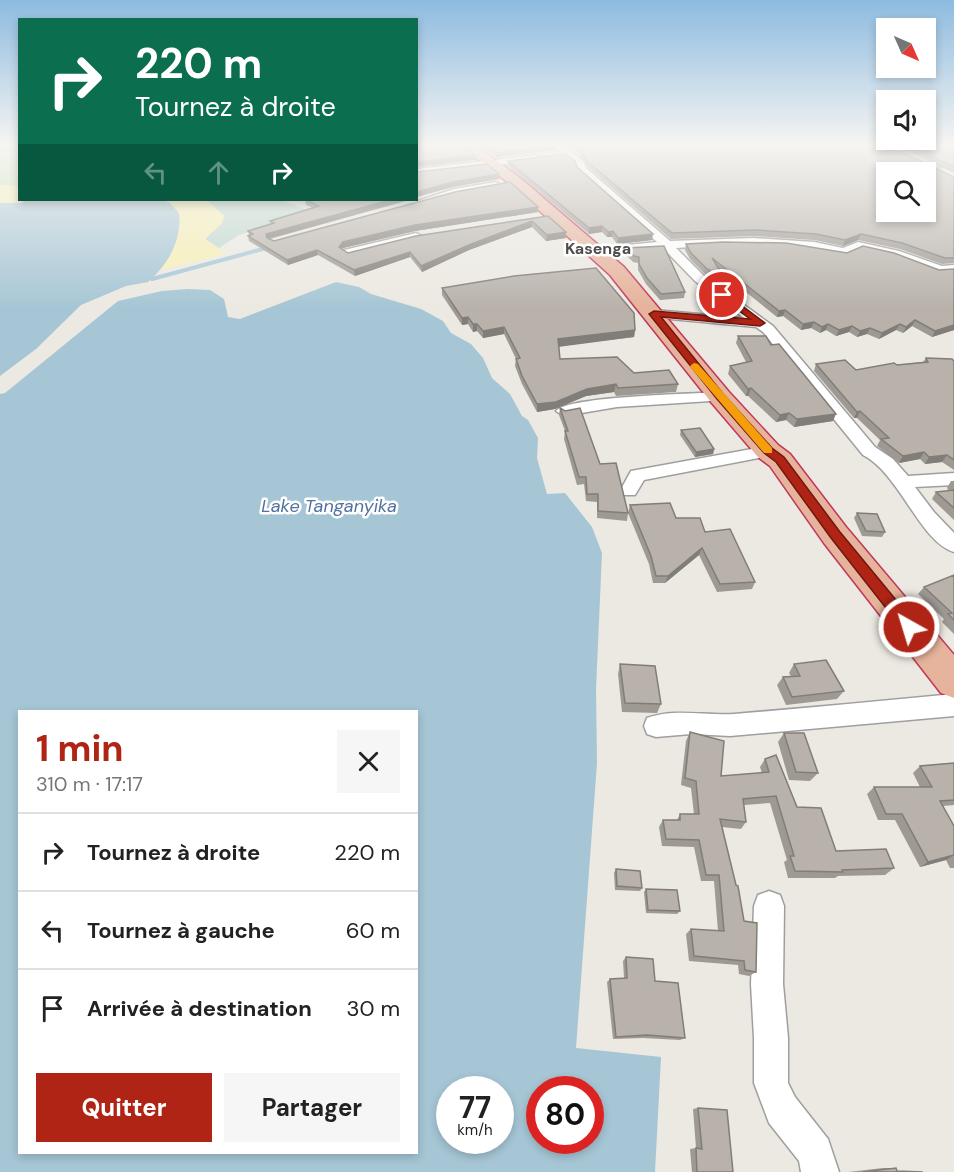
<!DOCTYPE html>
<html lang="fr">
<head>
<meta charset="utf-8">
<style>
  :root { --surface:#fff; --page:#f6f6f6; --text:#222; --muted:#767676; --line:#e0e0e0; --accent:#b02415 }
  body { margin:0; font-family:"DM Sans",sans-serif; background:var(--page); color:var(--text); height:100vh; display:flex; flex-direction:column; font-size:22px; white-space:nowrap }
  * { box-sizing:border-box; margin:0 }
  p { font-size:20px; color:var(--muted) }
  .icon { flex:none; width:33px; height:33px; fill:none; stroke:currentColor; stroke-width:2; stroke-linecap:round; stroke-linejoin:round }
  .map { position:relative; flex:1; overflow:hidden }
  .panel { position:absolute; left:18px; top:710px; width:400px; height:444px; display:flex; flex-direction:column; background:var(--surface); border-radius:0px; box-shadow:0 3px 9px #0003 }
  .panel>* { flex:none }
  .guide { position:absolute; left:18px; top:18px; width:400px; height:183px; border-radius:0px; box-shadow:0 3px 9px #0003; background:#0b6e4f; color:#fff; overflow:hidden }
  .needle { width:39px; rotate:135deg }
  .buttons { position:absolute; left:876px; top:18px; display:grid; gap:12px }
  .buttons a { display:grid; place-items:center; width:60px; height:60px; border-radius:0px; background:var(--surface); box-shadow:0 3px 9px #0003; font-size:30px }
  .speed { position:absolute; left:436px; top:1076px; display:flex; gap:12px; font-size:30px; font-weight:700; text-align:center }
  .speed>* { display:grid; place-content:center; width:78px; height:78px; border-radius:50%; background:var(--surface); box-shadow:0 3px 9px #0003; line-height:1 }
  .speed small { font-size:15px; font-weight:400 }
  .speed .limit { border:9px solid #d22; background:#fff; color:#111 }
  .pin { position:absolute; display:grid; place-items:center; width:51px; height:51px; color:#fff; margin:-26px; border:3px solid #fff; border-radius:50%; box-shadow:0 2px 6px #0007 }
  .me { position:absolute; width:66px; margin:-33px; rotate:321deg; stroke-linejoin:round; filter:drop-shadow(0 0 4px #0008) }
  .turn { display:flex; align-items:center; gap:21px; height:126px; padding:0 18px; font-size:27px }
  .turn .icon { width:78px; height:78px; stroke-width:2.5 }
  .turn b { display:block; font-size:42px; line-height:51px }
  .lanes { display:flex; align-items:center; height:57px; padding:0 18px; background:#0003; justify-content:center; gap:30px; direction:ltr }
  .lanes .off { opacity:.35 }
  .round { display:grid; place-items:center; flex:none; width:63px; height:63px; border-radius:0px; background:var(--page) }
  .head { display:flex; align-items:center; justify-content:space-between; height:102px; padding:0 18px }
  h1 { font-size:36px; font-weight:700; line-height:45px; color:var(--accent) }
  .cta { display:flex; gap:12px; margin-top:auto; padding:12px 18px }
  .cta a { flex:1; height:69px; border-radius:0px; background:var(--accent); color:#fff; font-size:24px; font-weight:700; line-height:69px; text-align:center }
  .cta a+a { background:var(--page); color:var(--text) }
  ul { padding:0; list-style:none }
  li { display:flex; align-items:center; gap:18px; height:78px; padding:0 18px; border-top:2px solid var(--line) }
  li div { flex:1 }
  li b { display:block; font-size:22px }
  li em { font-style:normal }
  .map>svg:first-child { display:block }
  .grass { fill:#c1e1ab }
  .wetland { fill:#c0d8cf }
  .sand { fill:#f6efb4 }
  .water { fill:#a6c6d5; fill-rule:evenodd }
  .lines { fill:none; stroke-linecap:round; stroke-linejoin:round }
  .stream-far1 { stroke:#a6c6d5; stroke-width:3 }
  .stream { stroke:#a6c6d5; stroke-width:4 }
  .minor-casing { stroke:#9f9f9f; stroke-width:3 }
  .trunk-casing { stroke:#c23658; stroke-width:3 }
  .minor { fill:#fff; fill-rule:evenodd }
  .trunk { fill:#e6b39c; fill-rule:evenodd }
  .wall { fill:#9e9993 }
  .shaded-wall { fill:#817d78 }
  .building { fill:#b8b2ab; stroke:#817d78; stroke-width:1.5; fill-rule:evenodd }
  .route { fill:#b02415; stroke:#72170e; stroke-width:1.5 }
  .slow { fill:#f59e0b }
  .labels { text-anchor:middle; dominant-baseline:central; stroke-width:5; stroke-linejoin:round; paint-order:stroke }
  .far-quarter-label { font-size:16px; font-weight:bold; fill:#4e4e4e; stroke:#fff }
  .water-label { font-size:18px; font-style:italic; fill:#52719f; stroke:#fff }
</style>
</head>
<body>
<div class="map">
<svg width="954" height="1172" viewBox="0 0 954 1172">
  <rect width="100%" height="100%" fill="#ebe9e1"/>
  <path class="grass" d="M19,147V186L0,185V148Z"/>
  <path class="wetland" d="M207,200H282L314,213L239,235L219,248L205,239L222,223L224,216Z"/>
  <path class="sand" d="M0,185L19,186L20,200H42C28,200 15,203 0,203Z
    M162,200H207L224,216L222,223L205,239L226,254L157,271L174,248L170,203Z"/>
  <path class="water" d="M26,200H162L170,203L179,213C182,239 169,264 148,282L126,286L81,305L36,349L0,376V203H21Z
    M336,282L359,287L371,294L421,309L443,321L451,333L471,344L483,358L492,378L510,394L522,416L528,420L538,438L537,458L547,494L565,493L592,527L602,553L596,689L597,763L576,1048L661,1057L655,1172H0V394L5,393L118,301L162,291L188,289L210,290L224,299L228,317L240,319ZM20,711H417V1152H20ZM450,1089H501V1140H450ZM540,1089H591V1140H540Z"/>
  <g class="lines">
    <path class="stream-far1" d="M938,176L935,174L937,168L954,163"/>
    <path class="stream" d="M152,279L270,247"/>
    <defs>
      <path id="minor" d="M0,144H20V148L0,149Z
        M551,144H561L584,162L586,168L670,241L753,238L814,242L843,248L858,242L899,251L942,266L954,265V273H936L892,256L860,249L845,256L784,246L721,245L676,248L703,275L773,326L875,447L893,459L908,476L954,473V485L915,487L934,512L954,533V552C920,542 900,474 863,455L763,332L756,327L649,317L647,314L649,311L654,310L744,318L695,281L664,249L593,254L591,252L597,248L657,242L578,171L576,165Z
        M536,155L541,158L539,160L417,175V169Z
        M495,182L498,183V187L455,195L423,204L418,201L454,189Z
        M416,233L422,236L420,238L348,256L342,252L344,250Z
        M720,392L726,394L728,397L726,400L617,407L564,416L556,411C568,396 694,394 720,392Z
        M768,446L774,447L777,451L774,455L644,480L635,495H623L620,491L631,471Z
        M954,694V716L730,736L691,734L656,737L647,734L644,726L647,718C675,708 705,716 734,714C807,708 881,701 954,694Z
        M769,891L780,895L784,906L783,984L788,1038V1083L795,1097L828,1139L839,1172H801L799,1161L769,1123L754,1083V1038L751,984L754,906L758,895Z"/>
      <path id="trunk" d="M458,144H474L520,178L624,267L729,392L778,445L790,454L846,527L954,655V698L941,693L824,543L770,466L758,457L711,402L610,275L510,184Z"/>
    </defs>
    <use href="#minor" class="minor-casing"/>
    <use href="#trunk" class="trunk-casing"/>
    <use href="#minor" class="minor"/>
    <use href="#trunk" class="trunk"/>
  </g>
  <path class="wall" d="M477,144H554L555,146V150L496,157Z
    M565,144H885L954,177V263L942,264L900,249L858,240L843,246L814,240L753,236L671,239L588,167L578,152Z
    M894,144H954V173Z
    M508,161L577,167L652,240L617,244L612,237H607L602,232L589,234L508,166Z
    M305,200H409L270,239L274,241L538,207V212L415,231L343,248L342,249L348,253L548,216L566,238L546,241L532,227L469,250L422,272L410,257L355,276L318,255L288,265L249,241L248,236L249,235L248,231L271,224L270,221L313,208L306,205Z
    M686,244L939,270L954,269V330L932,337L912,326L903,333L896,330L879,339L867,334L857,337L849,332L836,336L826,330L820,333L811,328L801,330L783,316L777,317L721,272L728,283L726,289L704,273L690,259L685,250Z
    M664,246L685,292L684,298L660,300L646,284L638,270V263L633,262L625,254L626,248Z
    M442,288L635,330L634,337L559,346L560,359L634,373L678,384L676,392L616,396L614,392L586,396L555,409L537,412L522,384L515,366L516,359L504,334L483,338L477,331L473,332L468,324L462,325L442,295Z
    M738,336L771,345L833,421L794,427L786,420L776,422L748,396H746L728,374L730,366L746,362L736,343Z
    M926,358L954,361V470L942,462L925,464L920,459L899,463L877,446L880,440L857,418H854L814,371L816,364L856,370L923,362Z
    M560,408L600,464L628,513L627,521L597,518V502L586,501L584,484L577,485L564,439L565,431L559,415Z
    M681,430L714,449L713,454L695,457L680,435Z
    M951,481H954V520L932,499L936,492L949,491L947,488Z
    M630,505L676,518L705,532L755,582L752,589L717,592L699,555L665,583H653L649,564L628,513Z
    M857,513L885,532L882,537L862,536L854,518Z
    M954,575V634L942,622L944,619L918,594L924,587Z
    M620,664L661,704L657,713L622,712L618,674Z
    M794,664L844,691L837,699L786,705L777,685L783,677L791,676L789,673Z
    M690,732L721,776L762,773L760,767L765,759L797,807L836,851L894,868L885,875L838,876L835,878H788L784,862L787,860L770,803L744,805L746,822L741,829L722,827L756,972L749,976L739,974L738,965L689,961L686,934L691,929L718,931L714,881H701L694,847L662,846L659,827L663,820H677L680,814H694L691,788L681,785L686,741Z
    M784,733L818,773L810,781L789,780L778,742Z
    M954,763V805L943,806L954,826V868H950L946,860L920,867L895,820H878L867,794L874,787H920L913,773L920,766Z
    M616,869L642,888L640,891L615,890L614,873Z
    M646,889L680,911L677,914L646,913L644,892Z
    M626,957L655,981L685,1038L680,1040L643,1038L613,1039L607,982L610,979L624,978L623,961Z
    M698,1108L733,1172H692L690,1149L696,1148L693,1109Z
    M883,1168H896L897,1171L923,1172H848Z"/>
  <path class="shaded-wall" d="M555,146V150L496,157V153Z
    M475,155V160L417,167V162Z
    M499,174V179L453,187L417,197V192L453,182Z
    M390,200H409L267,239L266,234Z
    M538,207V212L415,231L343,248L340,252L339,247L343,242L415,225Z
    M532,221V227L469,250L422,272L421,266L469,245Z
    M602,226V232L589,234V228Z
    M613,231L612,237H607L608,232Z
    M566,232V238L546,241L547,235Z
    M653,234L652,240L617,244L618,238Z
    M861,234L858,240L843,246L845,240Z
    M317,250L318,255L288,265L287,260Z
    M410,252V257L355,276L354,270Z
    M785,310L783,316L777,317L779,311Z
    M468,317V324L462,325V318Z
    M915,320L912,326L903,333L906,327Z
    M814,322L811,328L801,330L803,324Z
    M473,324H477V331L473,332Z
    M828,324L826,330L820,333L822,327Z
    M900,324L896,330L879,339L882,333Z
    M954,325V330L932,337L935,331Z
    M852,326L849,332L836,336L839,330Z
    M504,327V334L483,338V331Z
    M870,328L867,334L857,337L860,331Z
    M635,330L634,337L558,347V339Z
    M616,384L614,392L586,396L555,409L537,412V404L587,389Z
    M751,388L748,396H746L748,389Z
    M860,411L857,418H854L857,412Z
    M789,413L786,420L776,422L780,415Z
    M836,414L833,421L794,427L797,419Z
    M714,449L713,454L695,457L696,452Z
    M924,452L920,459L899,463L903,456Z
    M947,455L942,462L925,464L929,457Z
    M702,548L699,555L665,583L668,576Z
    M954,855L946,860L920,867L928,862Z"/>
  <path class="building" d="M440,144H461L475,155L417,162V149Z
    M484,144H554L555,146L496,153Z
    M573,144H885L954,177V258H945L902,243L861,234L845,240L816,234L755,230L672,233L588,162L578,148ZM886,172H926V212H886Z
    M906,144H954V167Z
    M566,154L575,161L577,167L653,234L618,238L613,231L608,232L602,226L589,228L508,161Z
    M487,164L499,174L453,182L417,192V172Z
    M510,182L538,207L415,225L343,242L339,247L348,253L416,236L548,216L566,232L547,235L532,221L469,245L421,266L410,252L354,270L317,250L287,260L248,236L253,234L248,231L274,223L270,221L319,206L306,200H390L266,234L267,238L274,241L455,192Z
    M723,242L786,243L847,253L863,246L894,253L939,270L954,269V325L935,331L915,320L906,327L900,324L882,333L870,328L860,331L852,326L839,330L828,324L822,327L814,322L803,324L785,310L779,311L712,258L728,283L706,268L691,253L686,244Z
    M664,246L685,292L661,294L647,278L639,264V257L634,256L626,248Z
    M596,268L634,313L635,330L558,339L560,359L617,357L634,373L669,370L678,384L618,388L616,384L587,389L556,402L537,404L522,376L516,359L520,358L504,327L483,331L477,324H473L468,317L462,318L442,288L514,276Z
    M738,336H766L771,345L779,344L836,414L797,419L789,413L780,415L751,388L748,389L730,366L752,361Z
    M926,358L952,359L954,361V460L947,455L929,457L924,452L903,456L881,439L889,438L860,411L857,412L816,364L845,360L856,370L894,363L897,365L928,362Z
    M560,408L565,411L580,408L600,464L616,463L628,513L598,511V494H587L586,477H579L565,431H568Z
    M700,428L714,449L696,452L681,430Z
    M954,490V508L936,492Z
    M670,503L676,518H700L705,532L730,529L755,582L720,584L702,548L668,576H656L651,556L630,505Z
    M857,513L877,514L885,532L866,531Z
    M954,575V620L948,614L952,613L924,587Z
    M826,660L844,691L792,697L783,677L800,676L794,664Z
    M620,664L655,666L661,704L625,703Z
    M690,732L724,741L721,776L769,772L765,759L776,755L797,807L821,808L836,851L886,849L894,868L842,870L843,872L795,871L790,856H794L776,796L743,799L746,822L720,819L736,885L738,886L744,921L757,923L756,972L745,970L744,961L694,956L691,929L724,931L719,875H706L699,840L666,839L663,820H680V814H699L696,781L685,778Z
    M784,733H804L818,773L796,772Z
    M954,763V800L940,801L954,826V855L928,862L902,814H886L874,787H932L920,766Z
    M616,869L640,871L642,888L617,886Z
    M646,889L677,890L680,911L648,910Z
    M626,957L653,959L655,981L678,983L685,1038L647,1035L616,1037L610,979L627,978Z
    M698,1108L727,1110L733,1172H697L696,1148L702,1149Z
    M896,1168L897,1171L923,1172H863Z"/>
  <linearGradient id="sky" x2="0" y2="1"><stop stop-color="#8dbbe0"/><stop offset="0.47" stop-color="#f6f5f2"/><stop offset="1" stop-color="#f6f5f2" stop-opacity="0"/></linearGradient>
  <rect width="954" height="308" fill="url(#sky)"/>
  <path class="route" d="M719,293H725L765,323L760,326L661,317L724,395L772,448L784,457L840,532L915,623L917,627L915,631H904L831,538L776,462L764,453L717,399L649,314L654,311L750,319L719,296Z"/>
  <path class="slow" d="M694,363L698,364L772,448V453H764L691,368L690,366Z"/>
  <g class="labels">
    <g class="far-quarter-label">
      <text x="598" y="248">Kasenga</text>
    </g>
    <g class="water-label">
      <text x="329" y="506">Lake Tanganyika</text>
    </g>
  </g>
</svg>
<div class="buttons">
<a><svg class="needle" viewBox="-14 -14 28 28"><path d="M0-13l5 13h-10z" fill="#e53935"/><path d="M0 13l5-13h-10z" fill="#767676"/></svg></a>
<a><svg class="icon" aria-label="sound" viewBox="0 0 24 24"><path d="M4 9h4l5-4v14l-5-4H4zM17 9q2 3 0 6"/></svg></a>
<a><svg class="icon" aria-label="search" viewBox="0 0 24 24"><circle cx="10" cy="10" r="6"/><path d="M15 15l6 6"/></svg></a>
</div>
<div class="speed"><div>77<small>km/h</small></div><div class="limit">80</div></div>
<div class="pin" style="left:722px;top:295px;background:#d93025"><svg class="icon" aria-label="arrive" viewBox="0 0 24 24"><path d="M6 21V4h12l-3 4 3 4H6"/></svg></div>
<svg class="me" style="left:909px;top:627px" viewBox="-20 -20 40 40"><circle r="17" fill="#b02415" stroke="#fff" stroke-width="3"/><path d="M0-11L8 9 0 5-8 9z" fill="#fff"/></svg>
<div class="guide">
<div class="turn"><svg class="icon" aria-label="right" viewBox="0 0 24 24"><path d="M7 20v-9h11M14 6l5 5-5 5"/></svg><div><b>220 m</b>Tournez à droite</div></div>
<div class="lanes"><svg class="icon off" aria-label="left" viewBox="0 0 24 24"><path d="M17 20v-9H6M10 6l-5 5 5 5"/></svg><svg class="icon off" aria-label="ahead" viewBox="0 0 24 24"><path d="M12 20V5M6 11l6-6 6 6"/></svg><svg class="icon" aria-label="right" viewBox="0 0 24 24"><path d="M7 20v-9h11M14 6l5 5-5 5"/></svg></div>
</div>
<section class="panel">
<div class="head"><div><h1>1 min</h1><p>310 m · 17:17</p></div><a class="round"><svg class="icon" aria-label="close" viewBox="0 0 24 24"><path d="M6 6l12 12M18 6L6 18"/></svg></a></div>
<ul>
<li><svg class="icon" aria-label="right" viewBox="0 0 24 24"><path d="M7 20v-9h11M14 6l5 5-5 5"/></svg><div><b>Tournez à droite</b></div><em>220 m</em></li>
<li><svg class="icon" aria-label="left" viewBox="0 0 24 24"><path d="M17 20v-9H6M10 6l-5 5 5 5"/></svg><div><b>Tournez à gauche</b></div><em>60 m</em></li>
<li><svg class="icon" aria-label="arrive" viewBox="0 0 24 24"><path d="M6 21V4h12l-3 4 3 4H6"/></svg><div><b>Arrivée à destination</b></div><em>30 m</em></li>
</ul>
<div class="cta"><a>Quitter</a><a>Partager</a></div>
</section>
</div>
</body>
</html>
